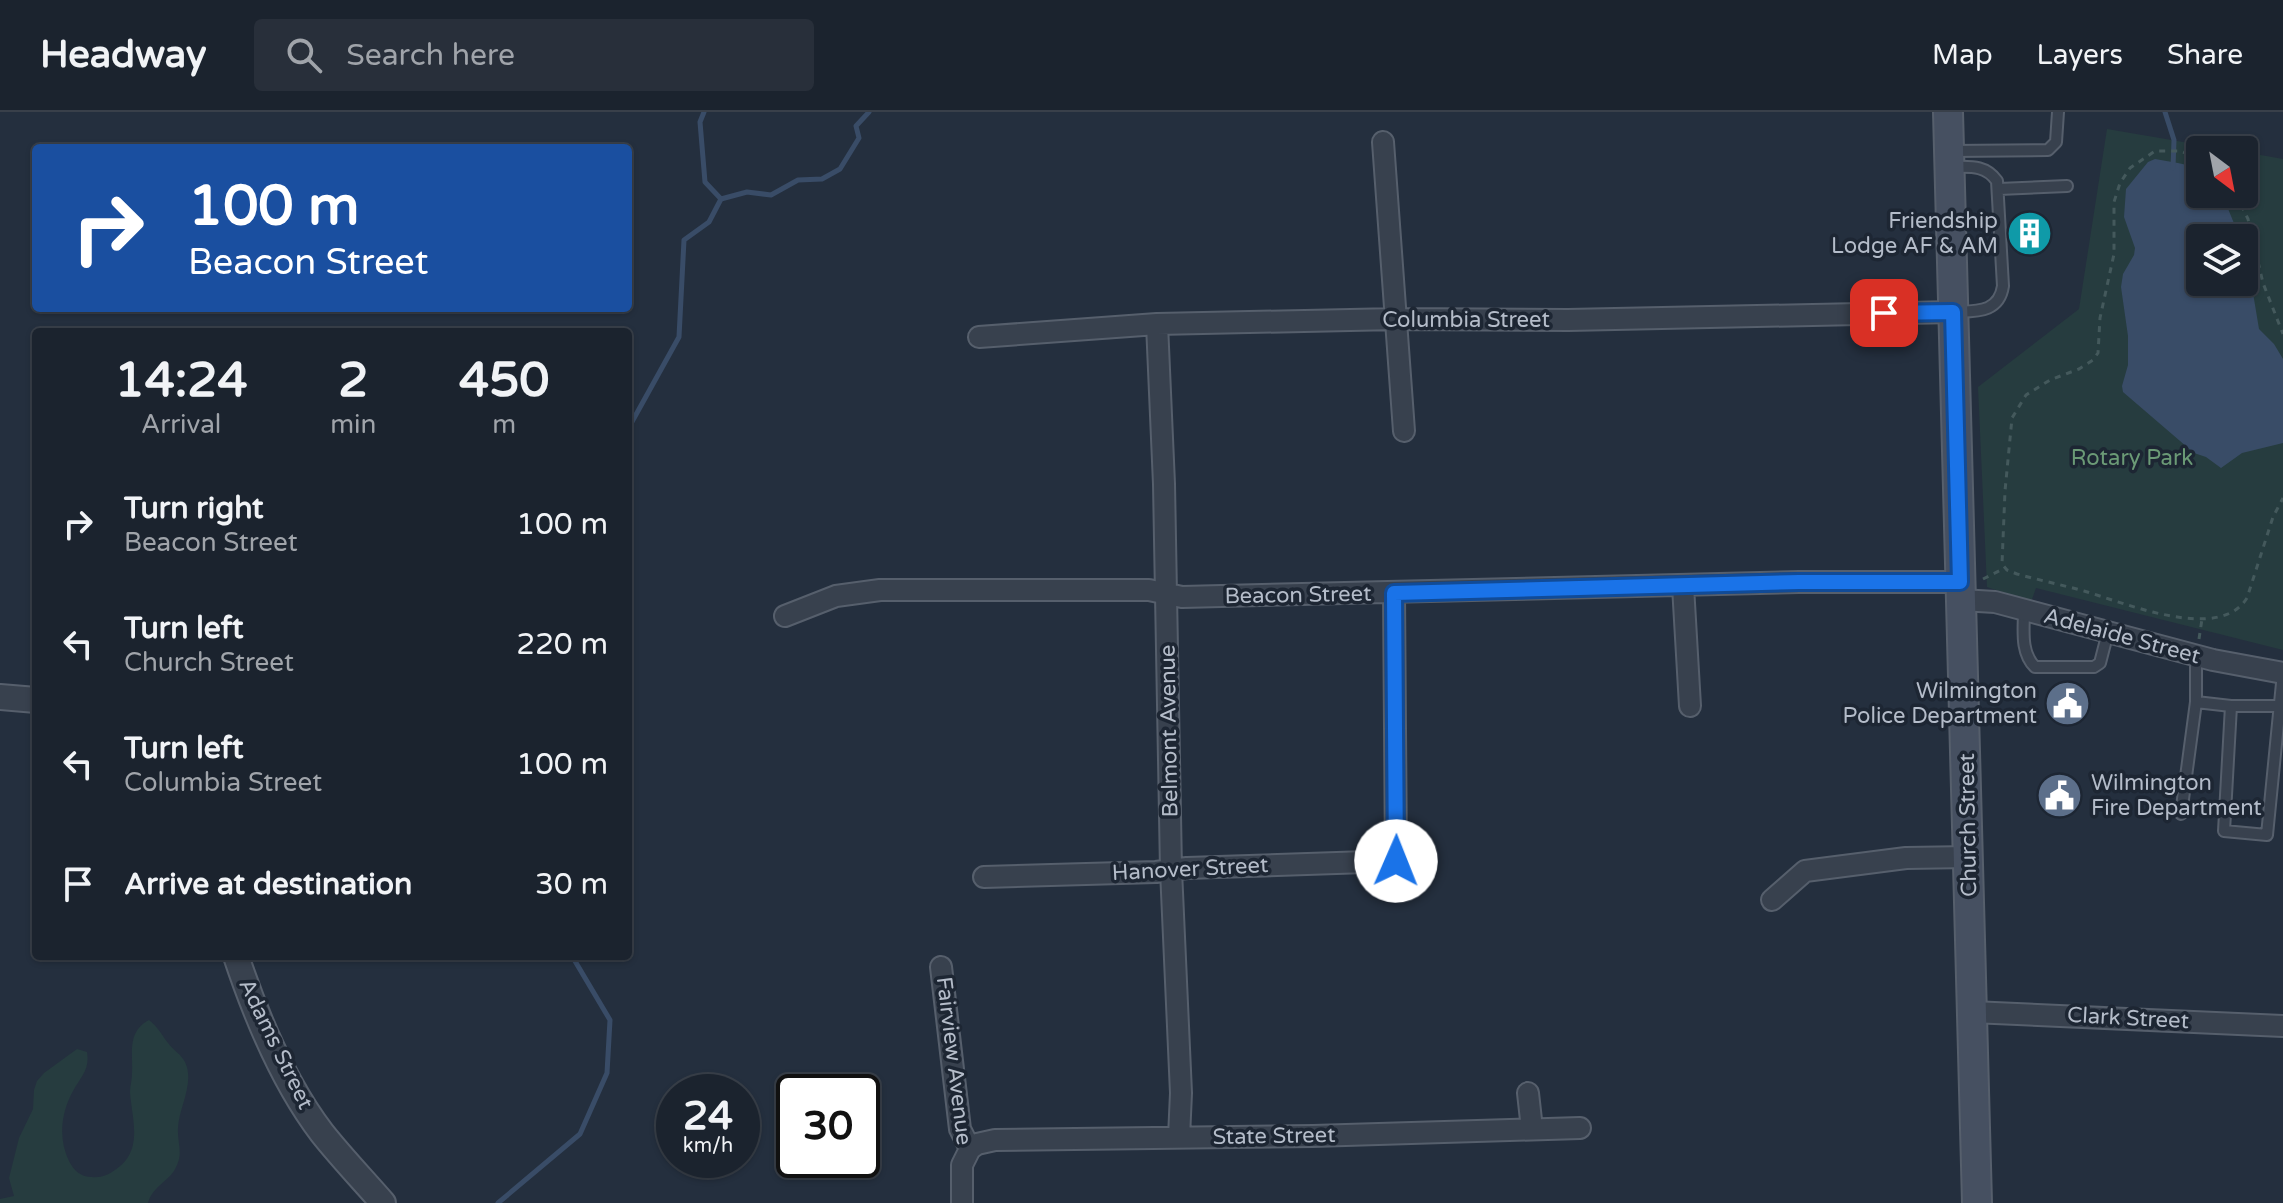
<!DOCTYPE html>
<html lang="en">
<head>
<meta charset="utf-8">
<style>
  :root { --surface:#1b232e; --page:#282f3a; --text:#f1f3f6; --muted:#a0a4aa; --line:#39404a }
  body { margin:0; font-family:"Varela Round",sans-serif; background:var(--page); color:var(--text); height:100vh; display:flex; flex-direction:column; font-size:30px; white-space:nowrap }
  * { box-sizing:border-box; margin:0 }
  p { font-size:26px; color:var(--muted) }
  .icon { flex:none; width:44px; height:44px; fill:none; stroke:currentColor; stroke-width:2; stroke-linecap:round; stroke-linejoin:round }
  .map { position:relative; flex:1; overflow:hidden }
  .panel { position:absolute; left:32px; top:216px; width:600px; height:632px; display:flex; flex-direction:column; background:var(--surface); border-radius:8px; box-shadow:0 2px 6px #0004,0 0 0 2px var(--line) }
  .panel>* { flex:none }
  .guide { position:absolute; left:32px; top:32px; width:600px; height:168px; border-radius:8px; box-shadow:0 2px 6px #0004,0 0 0 2px var(--line); background:#1a4fa0; color:#fff; overflow:hidden }
  .needle { width:52px; rotate:148deg }
  .controls { position:absolute; left:2186px; top:24px; display:grid; gap:16px }
  .controls a { display:grid; place-items:center; width:72px; height:72px; border-radius:8px; background:var(--surface); box-shadow:0 2px 6px #0004,0 0 0 2px var(--line); font-size:40px }
  .speed { position:absolute; left:656px; top:962px; display:flex; gap:16px; font-size:40px; font-weight:700; text-align:center }
  .speed>* { display:grid; place-content:center; width:104px; height:104px; border-radius:50%; background:var(--surface); box-shadow:0 2px 6px #0004,0 0 0 2px var(--line); line-height:1 }
  .speed small { font-size:20px; font-weight:400 }
  .speed .limit { border:4px solid #111; border-radius:12px; background:#fff; color:#111 }
  .pin { position:absolute; display:grid; place-items:center; width:68px; height:68px; color:#fff; margin:-34px; border-radius:16px; box-shadow:0 4px 12px #0006 }
  .me { position:absolute; width:88px; margin:-44px; rotate:1deg; stroke-linejoin:round; filter:drop-shadow(0 0 6px #0008) }
  .turn { display:flex; align-items:center; gap:28px; height:168px; padding:0 24px; font-size:36px }
  .turn .icon { width:104px; height:104px; stroke-width:2.5 }
  .turn b { display:block; font-size:56px; line-height:68px }
  .eta { display:flex; justify-content:space-evenly; align-items:center; height:136px; text-align:center }
  .eta b { font-size:48px; font-weight:700; line-height:56px }
  ul { padding:0; list-style:none }
  li { display:flex; align-items:center; gap:24px; height:120px; padding:0 24px }
  li div { flex:1 }
  li b { display:block; font-size:30px }
  li em { font-style:normal }
  header { display:flex; align-items:center; gap:48px; box-sizing:border-box; height:112px; padding:0 40px; background:var(--surface); border-bottom:2px solid var(--line) }
  header strong { font-size:38px }
  nav { display:flex; gap:44px; margin-inline-start:auto; font-size:28px }
  .search { width:560px; height:72px; background:var(--page); display:flex; align-items:center; gap:20px; box-sizing:border-box; padding:0 28px; border-radius:8px; color:var(--muted); font-size:30px }
  .map>svg:first-child { display:block }
  .green { fill:#263c3f; fill-rule:evenodd }
  .water { fill:#394c67 }
  .lines { fill:none; stroke-linecap:round; stroke-linejoin:round }
  .stream { stroke:#394c67; stroke-width:5 }
  .service-casing { stroke:#565f6c; stroke-width:14 }
  .minor-casing { stroke:#565f6c; stroke-width:24 }
  .tertiary-casing { stroke:#565f6c; stroke-width:28 }
  .secondary-casing { stroke:#565f6c; stroke-width:32 }
  .path { stroke:#44595c; stroke-width:3; stroke-dasharray:6 6; stroke-linecap:butt }
  .service { stroke:#38414e; stroke-width:10 }
  .minor { stroke:#38414e; stroke-width:20 }
  .tertiary { stroke:#38414e; stroke-width:24 }
  .secondary { stroke:#465061; stroke-width:28 }
  .route-casing { stroke:#114b97; stroke-width:20 }
  .route { stroke:#1a73e8; stroke-width:14 }
  .labels { text-anchor:middle; dominant-baseline:central; stroke-width:7; stroke-linejoin:round; paint-order:stroke }
  .poi-label { font-size:22px; fill:#b4bcc9; stroke:#1d2633; text-anchor:end }
  .street-label { font-size:22px; fill:#b4bcc9; stroke:#1d2633 }
  .park-label { font-size:22px; fill:#6b9a76; stroke:#1d2633 }
</style>
</head>
<body>
<header>
<strong>Headway</strong>
<div class="search"><svg class="icon" aria-label="search" viewBox="0 0 24 24"><circle cx="10" cy="10" r="6"/><path d="M15 15l6 6"/></svg>Search here</div>
<nav><a>Map</a><a>Layers</a><a>Share</a></nav>
</header>
<div class="map">
<svg width="2283" height="1091" viewBox="0 0 2283 1091">
  <rect width="100%" height="100%" fill="#242f3e"/>
  <path class="green" d="M2107,17L2230,38H2200V82H2244V40L2283,47V538L2036,476L2031,490L1987,475L1978,275L2079,197ZM2200,126H2244V170H2200Z
    M149,908C158,915 161,922 168,931C173,938 181,942 185,950C195,971 179,995 178,1016C177,1029 183,1041 177,1053C171,1069 153,1073 148,1091H0V1087L14,1084L9,1066L19,1026L33,997L34,978L37,969L44,961L77,937L87,940C90,958 81,964 73,979C61,1001 58,1026 69,1049C74,1059 81,1065 92,1065C101,1066 108,1063 115,1058C144,1039 132,1008 130,980C130,974 132,968 132,962C133,940 127,920 149,908Z"/>
  <path class="water" d="M2155,47C2170,50 2186,51 2200,58V82H2222L2240,126H2200V170H2244V163L2252,175L2259,217L2274,232L2283,247V331L2242,341L2221,356L2206,345L2194,341L2123,280L2122,274L2128,253V224L2121,175L2123,162L2134,143L2135,136L2124,105L2126,77L2148,50Z"/>
  <g class="lines">
    <path class="stream" d="M2165,0L2174,28L2173,56
      M721,87L747,80L771,83L798,68L822,67L840,57L859,26L856,14L869,0
      M628,317L679,225L684,128L709,110L721,87L705,70L700,10L704,0
      M498,1091L580,1022L607,961L610,908L572,844"/>
    <defs>
      <path id="service" d="M1952,39L2048,38L2056,30L2058,0
        M1950,55C1969,55 1985,52 1997,69L2003,174C1999,201 1976,199 1955,200
        M1999,77L2067,74
        M2024,498C2024,517 2020,540 2035,555H2094L2100,551L2108,520
        M2196,544V590L2231,594H2280
        M2231,594L2224,719L2267,723L2283,561
        M2181,702L2196,590"/>
      <path id="minor" d="M1383,30L1404,319
        M1157,212L1164,372L1171,758L1181,981L1179,1025
        M979,225L1157,212L1396,207L1568,208L1953,200
        M1683,474L1690,594
        M1961,488L1995,490L2213,548L2283,561
        M785,504L836,484L880,478H1149L1182,485L1799,470H1960
        M984,765L1156,760L1187,756L1396,749L1394,481
        M1772,788L1805,759L1906,746L1969,745
        M941,855L960,1017L970,1037L962,1053V1091
        M1972,900L2283,914
        M1528,981L1532,1017
        M970,1037L977,1032L995,1028L1313,1024L1580,1016"/>
      <path id="tertiary" d="M0,585L36,588
        M236,844C256,904 283,970 322,1021C341,1045 363,1068 383,1091"/>
      <path id="secondary" d="M1948,0L1977,1091"/>
    </defs>
    <use href="#service" class="service-casing"/>
    <use href="#minor" class="minor-casing"/>
    <use href="#tertiary" class="tertiary-casing"/>
    <use href="#secondary" class="secondary-casing"/>
    <path class="path" d="M2200,46L2180,39H2155L2130,56L2120,71L2114,90V142L2100,206L2098,241L2093,248L2079,257L2050,268L2026,283L2012,306L2005,379L2002,452L2007,458L2017,462C2039,468 2062,473 2084,479C2125,491 2219,531 2247,486L2273,405L2283,386
      M2236,82L2248,107L2263,171L2283,222
      M1983,467L2005,456
      M2199,527L2202,507"/>
    <use href="#service" class="service"/>
    <use href="#minor" class="minor"/>
    <use href="#tertiary" class="tertiary"/>
    <use href="#secondary" class="secondary"/>
  </g>
  <g class="lines">
    <defs>
      <path id="route" d="M1396,749L1394,481L1799,470H1960L1953,200L1884,201"/>
    </defs>
    <use href="#route" class="route-casing"/>
    <use href="#route" class="route"/>
  </g>
  <defs>
    <symbol id="building-disc" viewBox="-11 -11 22 22"><circle r="9.5" fill="#0f9aa8" stroke="#1d2633"/><path d="M-4-6H4V6H1V3H-1V6H-4ZM-2.5-4.3h1.7v1.8h-1.7ZM.8-4.3h1.7v1.8H.8ZM-2.5-1h1.7V.8h-1.7ZM.8-1h1.7V.8H.8Z" fill="#fff"/></symbol>
    <symbol id="civic-disc" viewBox="-11 -11 22 22"><circle r="9.5" fill="#5c6f8a" stroke="#1d2633"/><path d="M-.6-6.5H3V-4.5H.6V-3L4-1V1h2V6H-6V1h2V-1L-.6-3ZM-1.2 2.5V6h2.4V2.5Z" fill="#fff"/></symbol>
  </defs>
  <g fill-rule="evenodd">
    <use href="#building-disc" x="2004" y="96" width="51" height="51"/>
    <use href="#civic-disc" x="2042" y="566" width="51" height="51"/>
    <use href="#civic-disc" x="2034" y="658" width="51" height="51"/>
  </g>
  <g class="labels">
    <g class="poi-label">
      <text x="1998" y="109">Friendship<tspan x="1998" dy="25">Lodge AF &amp; AM</tspan></text>
      <text x="2037" y="579">Wilmington<tspan x="2037" dy="25">Police Department</tspan></text>
      <text x="2091" y="671" text-anchor="start">Wilmington<tspan x="2091" dy="25">Fire Department</tspan></text>
    </g>
    <g class="street-label">
      <text x="1466" y="208">Columbia Street</text>
      <text transform="translate(1298 483) rotate(-1)">Beacon Street</text>
      <text transform="translate(2122 524) rotate(15)">Adelaide Street</text>
      <text transform="translate(1169 619) rotate(-91)">Belmont Avenue</text>
      <text transform="translate(1968 713) rotate(-91)">Church Street</text>
      <text transform="translate(1190 757) rotate(-3)">Hanover Street</text>
      <text transform="translate(2128 906) rotate(3)">Clark Street</text>
      <text transform="translate(276 932) rotate(64)">Adams Street</text>
      <text transform="translate(954 949) rotate(83)">Fairview Avenue</text>
      <text transform="translate(1274 1024) rotate(-1)">State Street</text>
    </g>
    <g class="park-label">
      <text x="2132" y="346">Rotary Park</text>
    </g>
  </g>
</svg>
<div class="controls">
<a><svg class="needle" viewBox="-14 -14 28 28"><path d="M0-13l5 13h-10z" fill="#e53935"/><path d="M0 13l5-13h-10z" fill="#a0a4aa"/></svg></a>
<a><svg class="icon" aria-label="layers" viewBox="0 0 24 24"><path d="M12 4l9 5-9 5-9-5zM3 14l9 5 9-5"/></svg></a>
</div>
<div class="speed"><div>24<small>km/h</small></div><div class="limit">30</div></div>
<div class="pin" style="left:1884px;top:201px;background:#d93025"><svg class="icon" aria-label="arrive" viewBox="0 0 24 24"><path d="M6 21V4h12l-3 4 3 4H6"/></svg></div>
<svg class="me" style="left:1396px;top:749px" viewBox="-20 -20 40 40"><circle r="19" fill="#fff"/><path d="M0-13L10 11 0 6-10 11z" fill="#1a73e8"/></svg>
<div class="guide">
<div class="turn"><svg class="icon" aria-label="right" viewBox="0 0 24 24"><path d="M7 20v-9h11M14 6l5 5-5 5"/></svg><div><b>100 m</b>Beacon Street</div></div>
</div>
<section class="panel">
<div class="eta">
<div><b>14:24</b><p>Arrival</p></div>
<div><b>2</b><p>min</p></div>
<div><b>450</b><p>m</p></div>
</div>
<ul>
<li><svg class="icon" aria-label="right" viewBox="0 0 24 24"><path d="M7 20v-9h11M14 6l5 5-5 5"/></svg><div><b>Turn right</b><p>Beacon Street</p></div><em>100 m</em></li>
<li><svg class="icon" aria-label="left" viewBox="0 0 24 24"><path d="M17 20v-9H6M10 6l-5 5 5 5"/></svg><div><b>Turn left</b><p>Church Street</p></div><em>220 m</em></li>
<li><svg class="icon" aria-label="left" viewBox="0 0 24 24"><path d="M17 20v-9H6M10 6l-5 5 5 5"/></svg><div><b>Turn left</b><p>Columbia Street</p></div><em>100 m</em></li>
<li><svg class="icon" aria-label="arrive" viewBox="0 0 24 24"><path d="M6 21V4h12l-3 4 3 4H6"/></svg><div><b>Arrive at destination</b></div><em>30 m</em></li>
</ul>
</section>
</div>
</body>
</html>
